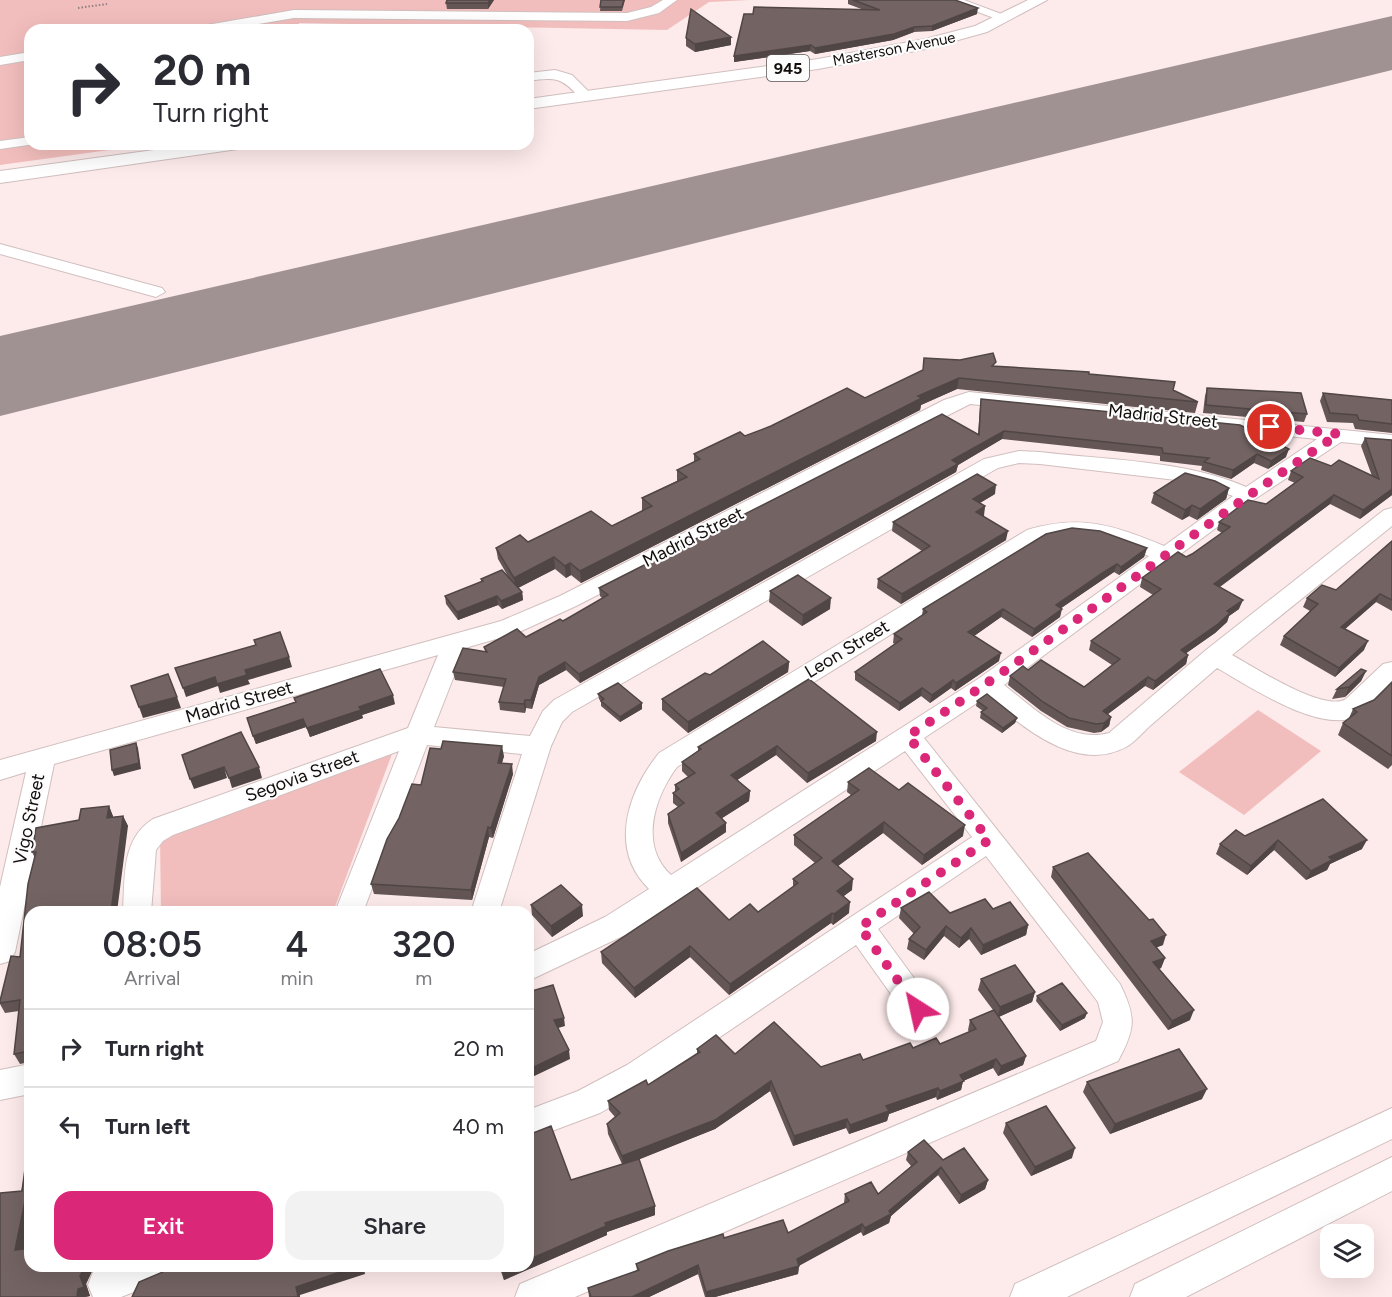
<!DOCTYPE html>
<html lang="en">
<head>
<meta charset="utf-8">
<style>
  :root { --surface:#fff; --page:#f2f2f3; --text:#2b2b33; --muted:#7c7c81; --line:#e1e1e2; --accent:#db2777 }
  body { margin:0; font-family:Figtree,sans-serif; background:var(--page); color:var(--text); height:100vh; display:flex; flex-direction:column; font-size:22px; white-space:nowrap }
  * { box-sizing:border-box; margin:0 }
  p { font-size:20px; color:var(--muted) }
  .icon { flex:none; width:33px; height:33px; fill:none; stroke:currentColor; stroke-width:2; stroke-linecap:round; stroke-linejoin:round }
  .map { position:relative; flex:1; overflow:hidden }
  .details { position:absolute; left:24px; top:906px; width:510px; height:366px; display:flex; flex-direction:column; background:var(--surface); border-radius:18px; box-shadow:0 6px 24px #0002 }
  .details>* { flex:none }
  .top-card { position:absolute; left:24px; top:24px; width:510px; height:126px; border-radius:18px; box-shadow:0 6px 24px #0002; background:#fff; color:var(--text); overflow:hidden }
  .tools { position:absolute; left:1320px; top:1224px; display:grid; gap:12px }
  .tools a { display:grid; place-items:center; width:54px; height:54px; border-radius:12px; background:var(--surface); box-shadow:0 6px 24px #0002; font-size:30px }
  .pin { position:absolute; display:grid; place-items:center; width:51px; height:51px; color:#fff; margin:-26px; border:3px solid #fff; border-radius:50%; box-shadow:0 2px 6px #0007 }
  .me { position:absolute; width:66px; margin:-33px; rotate:325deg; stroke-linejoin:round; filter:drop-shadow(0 0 4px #0008) }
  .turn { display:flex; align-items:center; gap:21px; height:126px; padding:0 30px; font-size:27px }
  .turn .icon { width:78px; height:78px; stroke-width:2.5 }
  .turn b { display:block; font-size:42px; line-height:51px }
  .eta { display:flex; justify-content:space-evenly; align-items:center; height:102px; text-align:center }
  .eta b { font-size:36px; font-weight:600; line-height:42px }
  .button { display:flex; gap:12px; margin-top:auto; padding:12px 30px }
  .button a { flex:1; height:69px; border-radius:18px; background:var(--accent); color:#fff; font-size:24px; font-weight:600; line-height:69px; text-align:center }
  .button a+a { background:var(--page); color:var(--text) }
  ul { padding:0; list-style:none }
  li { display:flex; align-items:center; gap:18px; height:78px; padding:0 30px; border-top:2px solid var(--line) }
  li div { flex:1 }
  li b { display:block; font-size:22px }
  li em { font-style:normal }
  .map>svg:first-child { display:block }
  .green { fill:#f2bebd }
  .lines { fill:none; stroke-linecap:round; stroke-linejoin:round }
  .runway { fill:#a09292; fill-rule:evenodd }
  .minor-casing { stroke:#d1bfbf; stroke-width:2 }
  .major-casing { stroke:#d1bfbf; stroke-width:2 }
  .path { stroke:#8d8080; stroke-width:2; stroke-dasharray:1.5 2; stroke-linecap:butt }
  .minor { fill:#fff; fill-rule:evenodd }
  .major { fill:#fff; fill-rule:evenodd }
  .wall { fill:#635655 }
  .shaded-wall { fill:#504645 }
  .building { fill:#736463; stroke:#504645; stroke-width:1.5 }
  .route { stroke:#db2777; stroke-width:10; stroke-dasharray:0 18 }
  .labels { text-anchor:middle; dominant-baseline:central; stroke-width:4.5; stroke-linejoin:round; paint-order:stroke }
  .far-street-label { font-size:15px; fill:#120c0c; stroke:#fcfcfc }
  .shield { fill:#fcfcfc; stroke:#585454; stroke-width:1.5 }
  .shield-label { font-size:16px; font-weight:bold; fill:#120c0c }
  .street-label { font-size:18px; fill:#120c0c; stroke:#fcfcfc }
</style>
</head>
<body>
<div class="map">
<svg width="1392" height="1297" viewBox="0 0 1392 1297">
  <rect width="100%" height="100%" fill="#fdeaea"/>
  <path class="green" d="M0,0H749L709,2L667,30L299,23V30H30V144H153L0,165Z
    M1258,710L1321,751L1244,815L1179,772Z
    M392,754L333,912H161L160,838Z"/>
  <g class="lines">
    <path class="runway" d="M1392,16V70L0,416V336Z"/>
    <defs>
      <path id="minor" d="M663,0H677L659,13L627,21L294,18L223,30H195L201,26L294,10L627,13L651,7Z
        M946,0H964L1012,18L1002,21Z
        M30,52V60L0,65V57Z
        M555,70L572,75L593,96L591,99H581C562,77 556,77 528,81V73Z
        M30,137V144H35L0,149V141Z
        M0,244L162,288L165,292L156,297L0,254Z
        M969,392L1392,435V447L1341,442L1255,499L1004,685C1034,708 1068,744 1109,733L1206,650L1384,510L1392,508V526L1232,655C1254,667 1324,713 1346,699L1383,664L1392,662V685C1382,696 1371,709 1358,716C1321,735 1249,686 1217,668C1195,687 1173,706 1151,725C1143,732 1135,742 1126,747C1075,774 1023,726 986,697L924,738L1120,984C1136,1017 1136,1028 1118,1061L575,1297H515L520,1284L1096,1041L1103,1022L1098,1002L986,856L878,929L930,1000L934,1009L930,1018L919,1022L908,1018L856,945L649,1085L600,1113L528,1140V1110L578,1091L627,1065L972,837L905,751L625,935L528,981V954L605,917L649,889C608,849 628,792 659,753L1027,530C1081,514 1113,525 1164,546L1233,496L1193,482L1040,464L1019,463L998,468L572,712L562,722L551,746L499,912H471L522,754L427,745L363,912H335L399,751L173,835L163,841L156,850L151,912H123C125,878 121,839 153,819L408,728L438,655L54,764L15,952L10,961L0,964V887L26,772L0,780V760L501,621L560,596L944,400ZM970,404L1317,439L1246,487C1185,460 1106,460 1040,452L1019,451L984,459L554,700L543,711L530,736L434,727L465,648L517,633L576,606ZM1070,534L1099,537L1149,556L978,679L671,875C639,846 654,798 677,767L1043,540Z
        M30,1064V1094L0,1100V1070Z
        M1392,1108V1139L1067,1297H1010L1015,1284Z
        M1392,1157V1191L1186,1297H1130L1135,1284Z
        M109,1266H173L168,1279L121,1297H93L88,1285L93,1272Z"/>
      <path id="major" d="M1028,0H1047L987,32L926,49L818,69L528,109V99L818,59L925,39L975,26Z
        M198,144H247L238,149L0,183V171Z"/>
    </defs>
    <use href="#minor" class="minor-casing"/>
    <use href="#major" class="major-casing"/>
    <path class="path" d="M78,8L107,4"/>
    <use href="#minor" class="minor"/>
    <use href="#major" class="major"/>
  </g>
  <path class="wall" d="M494,0L488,9H447L446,3Z
    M601,0H625L622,11H600Z
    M848,0H955L977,14L932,31L914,32L893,40L815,54L810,51L734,62L753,14L864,10L848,4Z
    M731,37V45L695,52L686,46V38Z
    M995,366L1089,374L1173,390L1198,402L1195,413L957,389L921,405L920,410L581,583L571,575L566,578L555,569L518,588L522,592L523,600L502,609L498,605L458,620L446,604L445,596L481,582V579L509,578L498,559L496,548L612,526L643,510H642V498L677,481V470L694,462V454L745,436L865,398Z
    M1207,388L1307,414L1304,422L1203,413L1205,396Z
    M1323,393L1392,400V433L1355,429L1353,423L1327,422L1320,401Z
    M981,399L1286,457L1268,469L1254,463L1231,479L1201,470L1202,466L1160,461V456L1002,439L958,465L956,472L580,683L566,670L539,685L532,709L526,708L525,713L500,710L499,702L504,687L455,680L453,672L485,651L484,647L526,637L563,621L602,598L600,596L599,588L978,434L980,407Z
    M1365,438L1392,440V495L1360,519L1330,504L1220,587L1239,609L1229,616L1227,622L1215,633L1186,653L1188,655L1186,664L1153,690L1145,686L1108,714L1111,717L1109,726L1101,732L1094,733L1067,727L1041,711L1008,685L1010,676L1028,670L1084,687L1112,665L1089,650L1091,641L1153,595L1140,587L1142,578L1192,554L1222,533L1217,530L1219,522L1266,504L1295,483L1288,480L1291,471L1331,466L1372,476L1361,446Z
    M1229,488L1226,499L1197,520L1189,516L1182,520L1151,503L1154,493Z
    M995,494L980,503L985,506L983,516L1006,540L901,604L877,588L878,579L922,551L892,531L893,522Z
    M1392,541V611L1376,602L1345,629L1364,650L1335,677L1280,645L1284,636L1310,611L1303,607L1307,598L1336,590Z
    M1147,548L1144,557L1119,575L1114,572L1061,608L1060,617L1032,637L1001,617L974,636L999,661L955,691L951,688L930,703L921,696L899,711L855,680V672L895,644L893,643L894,634L922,615L923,609Z
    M770,591L830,609L802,626L769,602Z
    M789,662L788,672L688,733L662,710V699L710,675Z
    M1366,671L1361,681L1345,697L1332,699L1337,689Z
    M1392,682V765L1388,769L1338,735L1343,723L1349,718L1353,709L1374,700Z
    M598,694L642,703V709L620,722L601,706V702L599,699Z
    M294,698L395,704L362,715L363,718L310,737L306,727L256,744L247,718L295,702Z
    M977,701L1017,718L1015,723L1002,733L980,718L981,712L983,711L976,706Z
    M876,741L807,783L776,755L737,780L750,791L749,801L722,818L726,823V832L681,862L668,823V814L678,807L673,803V793L675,792V785L688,777L682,771V762L698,751V747Z
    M504,756L502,763L513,774L493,838L489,837L472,900L374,894L371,884L421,785Z
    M848,782L963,836L922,865L883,833L838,866L852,890L843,896L849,913L833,925L831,923L729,995L690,957L635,998L602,963L601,952L758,912L793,887V879L815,863L794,845V835L851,795L847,792Z
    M109,806L113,817L123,816L128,826L30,912V1062L20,1064L14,1054L19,1011L5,1013L0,1004V1001L20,957L35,858L32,852L79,820Z
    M1245,836L1362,849L1330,864L1327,870L1306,880L1274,850L1247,875L1216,854L1220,844Z
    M1053,867L1163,945L1156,947L1165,958L1161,968L1159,969L1190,1020L1168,1030L1051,877Z
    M531,905L583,916L552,937L532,915Z
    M901,908L950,913L993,909L1028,925L1026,935L981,955L969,939L959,948L944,936L924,960L907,949L909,939L914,934L899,918Z
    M981,979L1035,992L1032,1002L999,1017L1026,1056L1023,1065L998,1076L993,1068L963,1081L961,1090L937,1100L936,1097L889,1114L887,1121L849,1134L846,1128L793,1146L770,1091L715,1129L639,1159L655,1215L607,1232V1235L504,1280L499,1266H528L571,1180L622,1164L608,1134L607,1124L615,1117L609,1110L608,1101L648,1085L697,1054V1049L735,1054L821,1067L863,1060L913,1048L940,1044L969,1032L968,1030L970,1020L993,1010L978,990Z
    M1037,996L1085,1018L1060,1031L1036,1001Z
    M1087,1082L1202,1099L1110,1134L1083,1092Z
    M1006,1123L1072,1158L1031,1176L1003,1133Z
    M30,1147V1214L23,1249L93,1269L86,1284L90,1296L85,1297H0Z
    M908,1152L943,1160L988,1180L985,1189L959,1204L938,1175L891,1216L889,1223L863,1236L861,1232L799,1265L798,1274L715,1297H705L698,1274L649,1297H589L588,1288L637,1271L636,1264L724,1238L788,1233L844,1203L845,1194H878L911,1166L906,1160Z"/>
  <path class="shaded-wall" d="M490,0H494L488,9V3Z
    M978,8L977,14L932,31V26Z
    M914,27V32L893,40L815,54V48Z
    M731,37V45L695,52V44Z
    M811,45L810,51L734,62V56Z
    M959,378L957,389L921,405L920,410L581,583L580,571L918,396Z
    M1004,431L1002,439L958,465L956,472L580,683L579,674Z
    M1289,449L1286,457L1268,469L1271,461Z
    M1257,454L1254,463L1231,479L1233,470Z
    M996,485L995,494L971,508L973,499Z
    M1229,488L1226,499L1197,520L1200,509Z
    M1392,489V495L1360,519L1363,510Z
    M1334,495L1330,504L1211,593L1214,584Z
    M1192,505L1189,516L1182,520L1185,510Z
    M985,506L984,516L974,521L976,512Z
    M1008,531L1006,540L901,604L902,594Z
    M1147,548L1144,557L1119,575L1121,567Z
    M554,557L555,569L516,589L514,578Z
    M570,563L571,575L566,578L565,566Z
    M1117,564L1114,572L1054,613L1056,605Z
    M522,592L523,600L502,609L501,601Z
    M1380,594L1376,602L1337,636L1341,627Z
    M497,596L498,605L458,620L457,612Z
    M831,598L830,609L802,626L803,615Z
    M1243,600L1239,609L1229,616L1227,622L1215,633L1178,659L1181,650L1227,611Z
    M1003,609L1001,617L967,641L968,632Z
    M1062,609L1060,617L1032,637L1034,629Z
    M1368,641L1364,650L1335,677L1339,668Z
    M1001,653L999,661L955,691L956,683Z
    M1188,655L1186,664L1153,690L1155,681Z
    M289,657L292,667L248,680L250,684L220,693L218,686L186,697L183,688L215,677L245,670Z
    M565,662L566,670L539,685L532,709L531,700L539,677Z
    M789,662L788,672L688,733V722Z
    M1366,671L1361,681L1345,697L1349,687Z
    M1148,677L1145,686L1100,720L1103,711Z
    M953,680L951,688L930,703L932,695Z
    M922,688L921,696L899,711L900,703Z
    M393,695L395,704L362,715L363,718L310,737L307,728L359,707Z
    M177,697L181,708L143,718L139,707Z
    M525,700L526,708L525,713L524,704Z
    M642,703V709L620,722V717Z
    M1111,717L1109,726L1101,732L1104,723Z
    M1017,718L1015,723L1002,733L1003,728Z
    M303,719L306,727L256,744L253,736Z
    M877,732L876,741L807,783L808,773Z
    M136,743L138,748L141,769L114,776L112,770Z
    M502,746L504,756L499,773L498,763Z
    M777,746L776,755L731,784V775Z
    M512,764L513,774L493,838L491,828Z
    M224,767L227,778L194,789L190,779Z
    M259,767L262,778L232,788L229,778Z
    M750,791L749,801L716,822V813Z
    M109,806L113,816L111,828L107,818Z
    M123,816L128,826L117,912H111Z
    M884,822L883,833L831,871L832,861Z
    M726,823V832L681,862V853Z
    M965,825L963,836L922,865L924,855Z
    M488,827L489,837L472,900L471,890Z
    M1278,840L1274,850L1247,875L1251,866Z
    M1367,840L1362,849L1330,864L1327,870L1306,880L1311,871L1329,857Z
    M853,879L852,890L836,902L837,891Z
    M850,902L849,913L833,925L834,914Z
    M582,905L583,916L552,937L551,926Z
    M832,913L831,923L729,995L730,984Z
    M1028,925L1026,935L981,955L983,945Z
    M946,926L944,936L924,960L926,950Z
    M971,928L969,939L959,948L961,938Z
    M1166,935L1163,945L1148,951L1151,941Z
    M690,946V957L635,998L634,988Z
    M1165,958L1161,968L1150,972L1153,962Z
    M1035,992L1032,1002L998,1017L1000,1007Z
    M1194,1010L1190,1020L1168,1030L1172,1021Z
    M1087,1013L1085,1018L1060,1031L1062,1025Z
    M564,1018L565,1026L555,1029L554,1020Z
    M569,1050L570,1059L528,1079V1070Z
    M1026,1056L1023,1065L998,1076L1001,1066Z
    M996,1059L993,1068L963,1081L961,1090L937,1100L940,1091L960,1075Z
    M771,1081L770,1091L715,1129L623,1166L622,1156Z
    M938,1088L936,1097L889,1114L887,1121L849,1134L850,1125L886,1106Z
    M1207,1089L1202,1099L1110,1134L1115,1124Z
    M847,1119L846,1128L793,1146L794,1136Z
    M1075,1148L1072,1158L1031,1176L1035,1167Z
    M941,1167L938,1175L891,1216L889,1223L863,1236L865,1228L889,1211Z
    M988,1180L985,1189L959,1204L961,1195Z
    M26,1196L30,1202V1214L22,1259L15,1250Z
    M655,1206V1215L607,1232V1235L504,1280L502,1271L514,1266H528V1260L605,1223Z
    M862,1224L861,1232L797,1267L799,1266L798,1274L715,1297H706V1292L797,1259Z
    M698,1265V1274L649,1297H632Z
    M85,1266H94L93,1269L86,1284L90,1296L85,1297H77L80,1276Z
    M358,1266H366L364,1267L365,1274L300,1295V1297H298L296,1287Z"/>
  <path class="building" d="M447,0H490L488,3H446Z
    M601,0H624L622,7H600Z
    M853,0H955L978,8L932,26L914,27L894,34L815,48L811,45L734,56L744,14H753L754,7L880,10Z
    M691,9L731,37L695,44L686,38Z
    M993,353L996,362L992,366L1089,372V374L1175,382L1173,390L1198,402L959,378L918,396L922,398L580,571L570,563L565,566L554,557L514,578L496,548L520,535L528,542L591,511L612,526L652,506L642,498L687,477L677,470L700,459L694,454L740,432L745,436L771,426L847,388L865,398L923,370L924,358L960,360Z
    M1207,388L1301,393L1307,414L1206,405Z
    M1323,393L1392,400V424L1359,420L1357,415L1330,413Z
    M981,399L1240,425L1289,449L1271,461L1257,454L1233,470L1204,462L1209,458L1163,453L1162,448L1004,431L952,460L958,464L579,674L565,662L539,677L531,700H525L524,704L499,702L506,679L453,672L463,648L487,652L484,647L517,629L526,637L560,619L563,621L608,595L599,588L942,414L979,435Z
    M1365,438L1392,440V489L1363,510L1334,495L1214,584L1243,600L1227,611L1230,613L1218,624L1181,650L1188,655L1155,681L1148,677L1103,711L1111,717L1104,723L1096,724L1069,718L1043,702L1010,676L1023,666L1028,670L1041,660L1084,687L1120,659L1091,641L1161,589L1142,578L1178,552L1186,557L1192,554L1230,527L1219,522L1248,500L1266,504L1303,477L1291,471L1310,458L1331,466L1339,460L1379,479Z
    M1185,473L1215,481L1229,488L1200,509L1192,505L1185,510L1154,493Z
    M977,474L996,485L973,499L985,506L976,512L1008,531L902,594L878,579L930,546L893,522Z
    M1072,528L1100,531L1147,548L1121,567L1117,564L1101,574L1056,605L1062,609L1034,629L1003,609L968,632L1001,653L956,683L953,680L932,695L922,688L900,703L855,672L902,639L894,634L927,612L923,609L1046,534Z
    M1392,541V600L1380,594L1341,627L1368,641L1339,668L1284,636L1318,604L1307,598L1322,585L1336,590Z
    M502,570L522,592L501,601L497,596L457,612L445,596L483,581L481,579Z
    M798,575L831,598L803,615L770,591Z
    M280,632L289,657L245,670L247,675L217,684L215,677L183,688L175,668L256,645L254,640Z
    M763,641L789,662L688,722L662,699L705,673L710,675Z
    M380,669L393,695L359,707L361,710L307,728L303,719L253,736L247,718L296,702L294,698Z
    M1361,669L1366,671L1349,687L1337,689Z
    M168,674L177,697L139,707L131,686Z
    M809,679L877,732L808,773L777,746L731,775L750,791L716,813L726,823L681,853L668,814L684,803L673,793L679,789L675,785L695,773L682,762L701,749L698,747Z
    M1392,682V756L1343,723L1357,712L1353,709L1374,700Z
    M618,683L642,703L620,717L601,701L604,699L598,694Z
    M987,694L1017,718L1003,728L981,712L987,708L977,701Z
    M241,732L259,767L229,778L224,767L190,779L182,755Z
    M443,741L502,746L498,763L512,764L491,828L488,827L471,890L371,884L387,839L399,818L412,784L421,785L430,748L441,749Z
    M136,743L139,763L112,770L110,750Z
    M869,768L899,790L908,783L965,825L924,855L884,822L832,861L853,879L837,891L850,902L834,914L832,913L730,984L690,946L634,988L601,952L697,888L729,920L750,904L758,912L798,883L793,879L822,858L794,835L859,790L848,782Z
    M1323,799L1367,840L1329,857L1332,860L1311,871L1278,840L1251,866L1220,844L1236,830L1245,836Z
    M109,806L107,818L123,816L111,912H30V1051L14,1054L20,1000L0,1003V1001L11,956L20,957L28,884L36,852H32L36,828L79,820L81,809Z
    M1088,853L1149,920L1153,919L1166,935L1151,941L1165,958L1153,962L1194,1010L1172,1021L1053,867Z
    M561,885L582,905L551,926L531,905Z
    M929,892L950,913L985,899L993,909L1010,902L1028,925L983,945L971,928L961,938L946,926L926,950L909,939L920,927L901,908Z
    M1015,965L1035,992L1000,1007L981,979Z
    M1062,983L1087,1013L1062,1025L1037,996Z
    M553,985L564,1018L554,1020L569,1050L528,1070V1032H529L528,1027V992Z
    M994,1010L1026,1056L1001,1066L996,1059L960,1075L964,1081L940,1091L938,1088L886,1106L889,1111L850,1125L847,1119L794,1136L771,1081L715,1120L622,1156L607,1124L620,1113L608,1101L646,1080L648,1085L700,1052L697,1049L716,1035L735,1054L774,1022L821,1067L860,1054L863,1060L910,1043L913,1048L936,1038L940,1044L976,1029L970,1020Z
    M1179,1049L1207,1089L1115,1124L1087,1082Z
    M1046,1106L1075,1148L1035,1167L1006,1123Z
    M551,1126L571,1180L639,1159L655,1206L605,1223L606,1226L528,1260V1135Z
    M924,1140L943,1160L964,1148L988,1180L961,1195L941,1167L889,1211L891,1214L865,1228L862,1224L797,1259L799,1266L706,1292L698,1265L632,1297H591L588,1288L639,1270L636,1264L668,1251L723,1234L724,1238L783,1220L788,1233L849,1201L845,1194L871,1182L878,1194L917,1162L908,1152Z
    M28,1147H30V1195L26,1196L15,1250L30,1248V1266H85L80,1276L84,1287L78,1289L77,1297H0V1193L22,1191Z
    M166,1266H358L296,1287L298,1297H132L139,1282L163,1272Z
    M500,1266H514L502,1271Z"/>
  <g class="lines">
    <path class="route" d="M918,1009L860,927L989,840L908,736C1055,641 1192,531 1339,434L1270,427"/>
  </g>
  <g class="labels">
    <g class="far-street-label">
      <text transform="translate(894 49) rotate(-11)">Masterson Avenue</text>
    </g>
    <rect class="shield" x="767" y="55" width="42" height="26" rx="4.5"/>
    <g class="shield-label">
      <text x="788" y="68">945</text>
    </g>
    <g class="street-label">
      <text transform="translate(1163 416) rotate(6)">Madrid Street</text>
      <text transform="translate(693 537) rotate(-27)">Madrid Street</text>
      <text transform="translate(847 649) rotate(-31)">Leon Street</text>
      <text transform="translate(239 702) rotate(-16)">Madrid Street</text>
      <text transform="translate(302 776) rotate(-20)">Segovia Street</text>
      <text transform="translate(29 819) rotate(-78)">Vigo Street</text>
    </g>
  </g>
</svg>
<div class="tools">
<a><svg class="icon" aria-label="layers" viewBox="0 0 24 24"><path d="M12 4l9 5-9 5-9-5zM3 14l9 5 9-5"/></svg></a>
</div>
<div class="pin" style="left:1270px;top:427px;background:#d93025"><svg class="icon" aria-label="arrive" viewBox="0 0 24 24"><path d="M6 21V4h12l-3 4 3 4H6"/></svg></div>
<svg class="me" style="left:918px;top:1009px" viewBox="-20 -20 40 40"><circle r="19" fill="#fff"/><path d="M0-13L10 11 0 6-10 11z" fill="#db2777"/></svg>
<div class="top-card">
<div class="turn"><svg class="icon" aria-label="right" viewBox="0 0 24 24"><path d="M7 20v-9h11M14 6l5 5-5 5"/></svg><div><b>20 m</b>Turn right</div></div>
</div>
<section class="details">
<div class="eta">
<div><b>08:05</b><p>Arrival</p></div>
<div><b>4</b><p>min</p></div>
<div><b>320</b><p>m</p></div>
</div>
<ul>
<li><svg class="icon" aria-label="right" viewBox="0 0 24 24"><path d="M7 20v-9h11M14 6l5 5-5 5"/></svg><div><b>Turn right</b></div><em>20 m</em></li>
<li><svg class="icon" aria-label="left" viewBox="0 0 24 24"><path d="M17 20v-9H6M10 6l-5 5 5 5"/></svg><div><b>Turn left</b></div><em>40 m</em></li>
</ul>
<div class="button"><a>Exit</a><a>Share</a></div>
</section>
</div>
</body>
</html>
